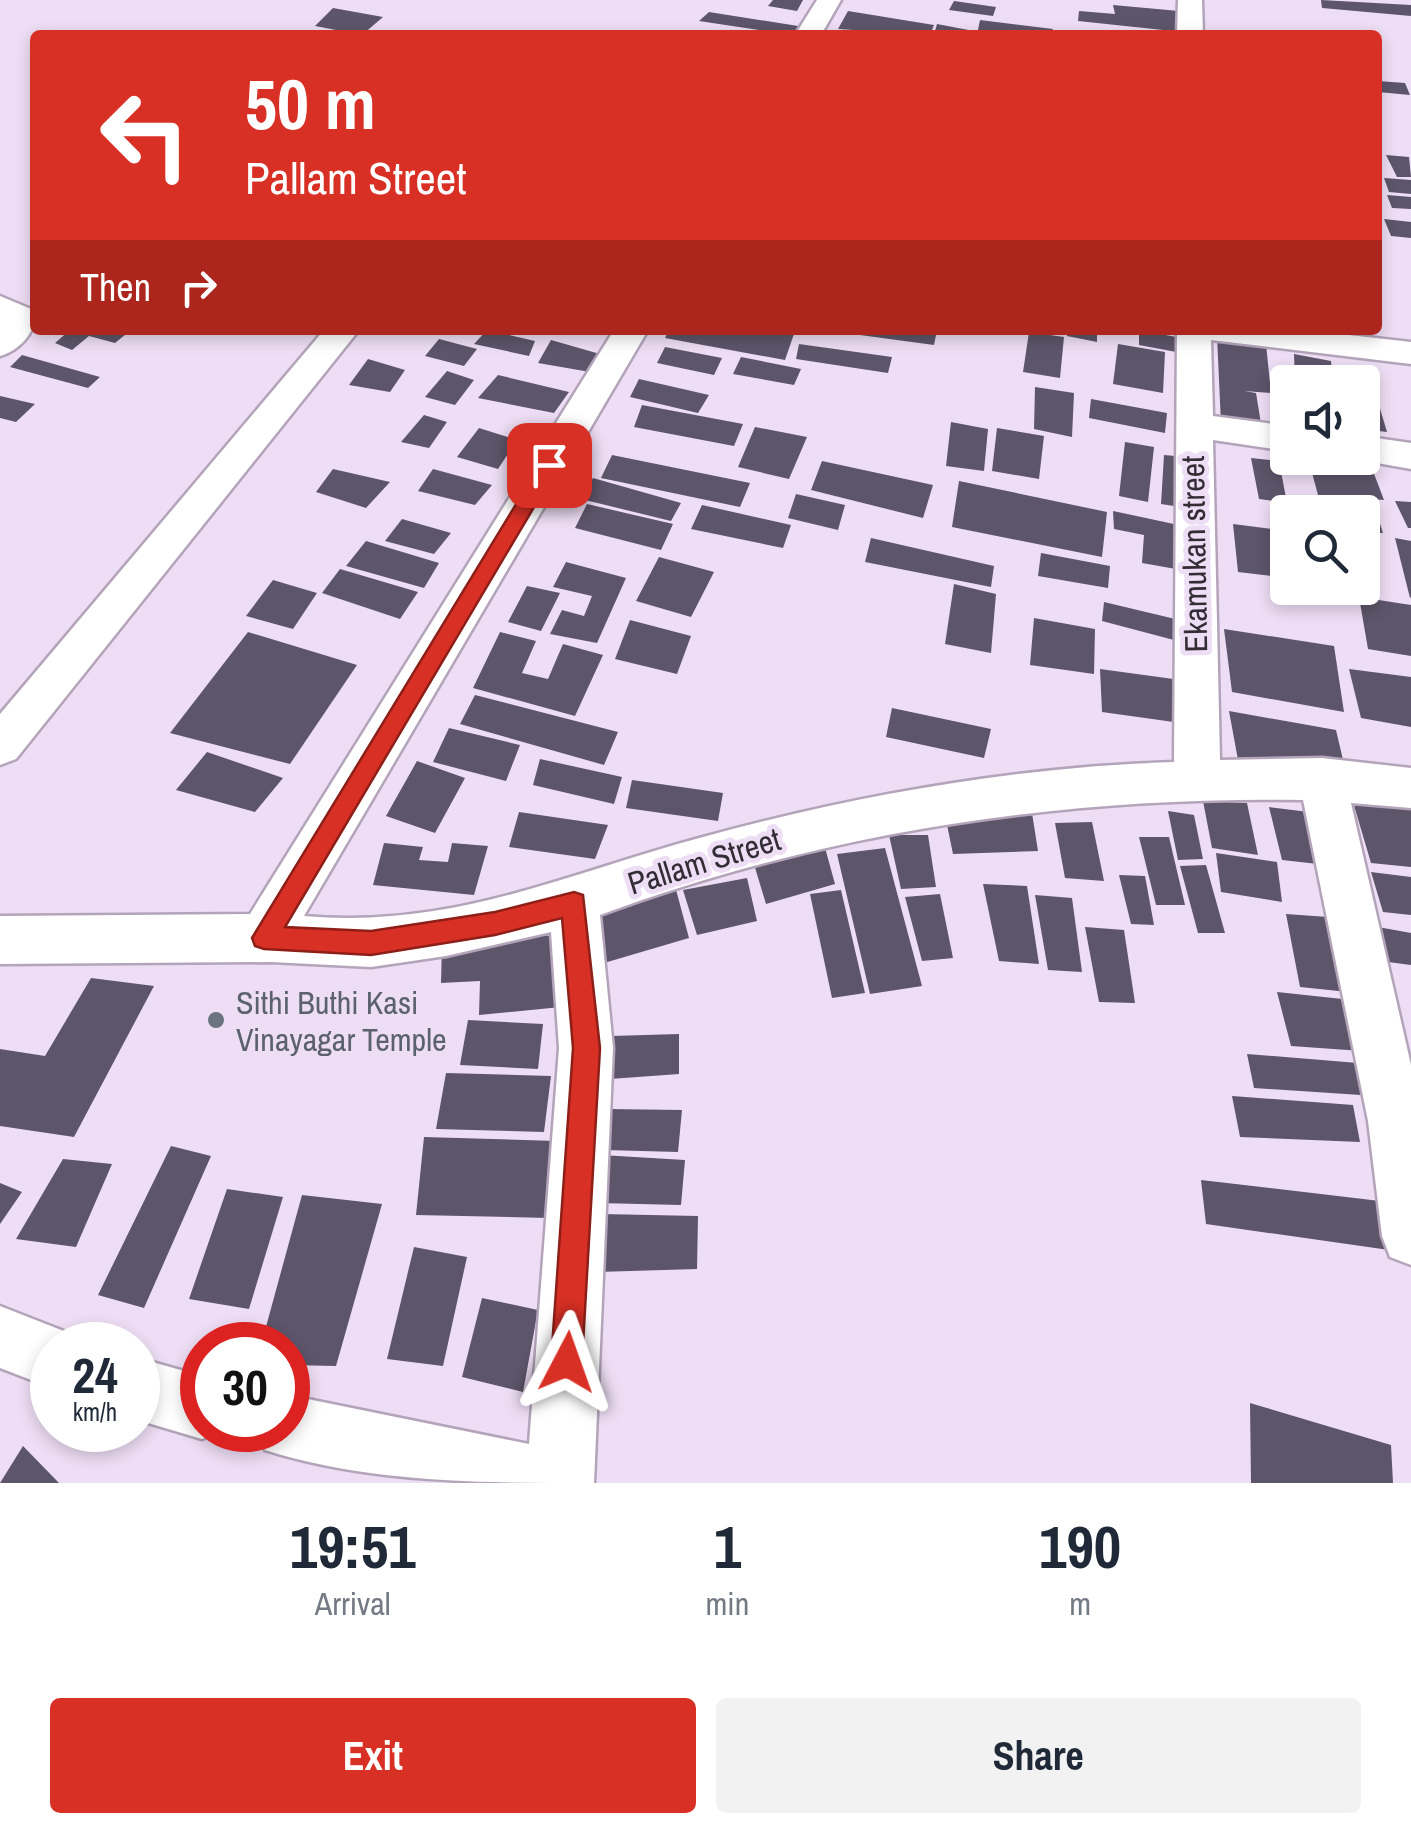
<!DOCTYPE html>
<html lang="en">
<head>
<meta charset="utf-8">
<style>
  :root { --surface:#fff; --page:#f2f2f3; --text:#1f2937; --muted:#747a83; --accent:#d93025 }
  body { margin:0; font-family:"Archivo Narrow",sans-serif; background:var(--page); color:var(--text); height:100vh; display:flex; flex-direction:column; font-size:38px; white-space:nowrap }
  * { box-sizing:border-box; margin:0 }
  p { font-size:32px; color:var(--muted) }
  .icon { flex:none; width:55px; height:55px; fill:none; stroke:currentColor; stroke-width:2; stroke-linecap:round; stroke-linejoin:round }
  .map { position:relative; height:1483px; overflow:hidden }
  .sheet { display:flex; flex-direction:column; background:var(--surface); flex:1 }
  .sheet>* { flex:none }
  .top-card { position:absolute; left:30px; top:30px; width:1352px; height:305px; border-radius:10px; box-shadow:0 5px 15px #0003; background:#d93025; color:#fff; overflow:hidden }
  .controls { position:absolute; left:1270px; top:365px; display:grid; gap:20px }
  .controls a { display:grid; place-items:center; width:110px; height:110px; border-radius:10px; background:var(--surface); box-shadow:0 5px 15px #0003; font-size:50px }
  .speed { position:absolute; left:30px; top:1322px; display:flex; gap:20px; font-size:50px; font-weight:700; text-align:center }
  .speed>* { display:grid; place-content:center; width:130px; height:130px; border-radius:50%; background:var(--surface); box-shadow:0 5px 15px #0003; line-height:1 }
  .speed small { font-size:25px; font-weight:400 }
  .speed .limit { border:15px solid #d22; background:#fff; color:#111 }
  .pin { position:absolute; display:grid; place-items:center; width:85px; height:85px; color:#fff; margin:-42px; border-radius:20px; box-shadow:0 5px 15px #0006 }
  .me { position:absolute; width:110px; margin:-55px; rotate:4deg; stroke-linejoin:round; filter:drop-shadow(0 0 8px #0008) }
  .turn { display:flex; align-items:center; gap:35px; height:210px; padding:0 50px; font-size:45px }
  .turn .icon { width:130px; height:130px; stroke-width:2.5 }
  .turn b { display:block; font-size:70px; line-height:85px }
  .then { display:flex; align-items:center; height:95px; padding:0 50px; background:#0003; gap:20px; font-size:38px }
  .eta { display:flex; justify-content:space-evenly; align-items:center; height:170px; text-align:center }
  .eta b { font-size:60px; font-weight:700; line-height:70px }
  .action { display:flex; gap:20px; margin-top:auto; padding:20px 50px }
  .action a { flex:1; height:115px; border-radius:10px; background:var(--accent); color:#fff; font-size:40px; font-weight:700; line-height:115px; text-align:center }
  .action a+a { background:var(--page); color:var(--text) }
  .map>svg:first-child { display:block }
  .building { fill:#5d556a }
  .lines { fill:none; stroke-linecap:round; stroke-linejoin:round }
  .street-casing { stroke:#b3a4ba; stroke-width:5 }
  .street { fill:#fff; fill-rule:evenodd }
  .route { fill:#d93025; stroke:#8d1f18; stroke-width:2.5 }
  .worship-dot { fill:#6b7280; stroke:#eedef5; stroke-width:4 }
  .labels { text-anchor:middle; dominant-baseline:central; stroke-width:10; stroke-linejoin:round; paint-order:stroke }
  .street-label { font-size:32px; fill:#322c35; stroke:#eedef5 }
  .worship-label { font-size:32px; fill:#5b616d; stroke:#eedef5; text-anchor:start }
</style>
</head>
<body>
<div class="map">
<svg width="1411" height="1483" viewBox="0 0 1411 1483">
  <rect width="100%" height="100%" fill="#eedef5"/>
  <path class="building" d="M773,0H803L797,11L768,6Z
    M1321,0L1411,5V16L1322,8Z
    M954,1L996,7L993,16L949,10Z
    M1113,5L1179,11L1182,32L1078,21L1079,11L1115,14Z
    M333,8L383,17L362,35L315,26Z
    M848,11L934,25L930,35L838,29Z
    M709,12L798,26L793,35L699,21Z
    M980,20L1053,29L1051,35L978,30Z
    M937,24L979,32L935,31Z
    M1378,81L1405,83L1410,95L1378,92Z
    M1386,155L1409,157L1411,177H1397Z
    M1384,178L1411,180V194L1389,192Z
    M1387,195L1411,197V209L1392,208Z
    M1384,219L1411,222V238L1391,236Z
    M70,330H131L115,343L89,336L72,350L55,343Z
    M487,330L535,341L529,356L474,344Z
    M669,330H787L795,331L785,360L665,338Z
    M860,330H937L934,345L860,335Z
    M1067,330H1097V342L1067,336Z
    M1139,330L1187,339V354L1139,345Z
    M1029,332L1064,337L1060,378L1023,372Z
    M1217,336L1266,344L1271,393L1244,391L1256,393L1262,430L1221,424Z
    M439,339L477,349L464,366L425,356Z
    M551,340L600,354L590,372L538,363Z
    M799,344L892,357L888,373L796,359Z
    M1118,344L1165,352L1163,393L1113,384Z
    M665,347L722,358L714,375L657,363Z
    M1294,354L1331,361L1333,382H1295Z
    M22,355L100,377L88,388L10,367Z
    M741,357L801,369L794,385L733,374Z
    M368,359L405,370L390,392L349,385Z
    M447,371L474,380L455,405L425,397Z
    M498,375L569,392L554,413L478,398Z
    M639,379L709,395L698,413L630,397Z
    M1035,387L1074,393L1072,437L1034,429Z
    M1362,395H1376L1387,432L1362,429Z
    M0,396L35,404L16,422L0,418Z
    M1091,399L1167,413L1165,433L1089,418Z
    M642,405L743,424L734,446L634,427Z
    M424,415L447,422L429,448L401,442Z
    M951,422L988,429L984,471L946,466Z
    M755,427L807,437L789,479L738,467Z
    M479,428L517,440L498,469L457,457Z
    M997,428L1044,436L1039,479L992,471Z
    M1125,442L1154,447L1148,502L1119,496Z
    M612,455L750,483L740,507L601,478Z
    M1164,455L1187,457V508L1161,504Z
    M1251,458L1279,461L1287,503L1259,499Z
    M1308,458H1368L1384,500L1318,495Z
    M822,461L933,485L923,518L811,490Z
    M333,469L390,482L366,508L316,492Z
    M433,469L492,485L475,505L418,491Z
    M593,478L681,503L671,521L581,499Z
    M959,481L1107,512L1102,557L952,527Z
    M796,494L845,505L838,530L788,518Z
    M1314,499L1373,502L1383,533L1362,532V512H1319Z
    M1395,501L1411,502V528H1408Z
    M587,504L673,524L661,550L575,528Z
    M702,505L791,525L783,548L691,529Z
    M1113,511L1188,527L1187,571L1142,563L1144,535L1114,529Z
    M402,519L451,533L434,554L385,541Z
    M1233,524L1288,531V578L1238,572Z
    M871,538L994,566L991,587L865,562Z
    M1395,538L1411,541V597L1410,598Z
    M1362,540L1366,541L1376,584L1362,582Z
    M366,541L439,563L424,588L346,566Z
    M1041,553L1110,566L1108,588L1038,576Z
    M659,557L714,572L691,617L636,601Z
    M566,562L626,578L597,643L550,634L562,610L584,616L592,596L553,587Z
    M340,569L418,592L400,619L322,593Z
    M273,580L317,593L293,629L246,616Z
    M954,584L996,594L991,653L945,644Z
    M527,586L560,593L541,631L508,622Z
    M1359,597L1411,605V656L1368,649Z
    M1104,602L1192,623L1189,644L1102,621Z
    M1034,618L1095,629L1094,674L1030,665Z
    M630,620L691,636L677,674L615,659Z
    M1224,629L1334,646L1344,712L1232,692Z
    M248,632L357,665L290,764L170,733Z
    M500,632L536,641L522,673L548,679L563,644L603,655L575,716L473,688Z
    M1100,669L1188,681V724L1102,712Z
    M1349,669L1411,677V727L1361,718Z
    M475,695L618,732L604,765L460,724Z
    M892,708L991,729L984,758L886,737Z
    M1229,711L1336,730L1344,764L1238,760Z
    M449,728L520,745L506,781L433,762Z
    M207,752L283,778L255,812L176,790Z
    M540,759L622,777L614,804L533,785Z
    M417,761L465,778L435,833L386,816Z
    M632,780L723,793L718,821L626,808Z
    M1203,801L1247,803L1258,855L1212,848Z
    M1353,802L1411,807V867L1371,863Z
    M1269,807L1317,813L1327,865L1282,860Z
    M1168,811L1194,815L1203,859L1178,860Z
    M519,812L608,825L595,859L509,847Z
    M1032,813L1038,851L953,854L946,820Z
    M1092,822L1104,881L1065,878L1055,823Z
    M889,835H928L936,887L901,889Z
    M1139,837H1169L1185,905H1156Z
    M384,843L423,847L419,860L448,862L452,843L488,846L474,895L373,885Z
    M824,844L835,884L766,904L753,861Z
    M885,848L922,986L870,994L837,854Z
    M1216,853L1277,862L1282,902L1221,892Z
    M1206,865L1225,933H1198L1180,866Z
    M1371,872L1411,877V915L1383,912Z
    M1119,875L1145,876L1154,925L1131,924Z
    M747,878L757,921L697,935L683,890Z
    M983,884L1027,886L1039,964L999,961Z
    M675,886L689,938L604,963L588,911Z
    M841,890L865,993L832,998L810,894Z
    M940,894L953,958L922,961L905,897Z
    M1035,895L1072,898L1082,972L1048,970Z
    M1286,914L1342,918L1358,993L1300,987Z
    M1085,927L1124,930L1135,1003L1099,1002Z
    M1378,927L1411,933V965L1388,962Z
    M561,932V1007L479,1015L480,981L441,983L442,944Z
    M91,978L154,986L74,1137L0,1126V1049L45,1056Z
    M1277,992L1352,1000L1362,1051L1291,1046Z
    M468,1020L543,1024L538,1069L460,1065Z
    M679,1034V1074L610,1079L611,1036Z
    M1247,1054L1370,1064L1376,1096L1254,1088Z
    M446,1073L551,1076L544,1132L436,1129Z
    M1232,1096L1353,1105L1360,1142L1240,1137Z
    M607,1109L682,1110L678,1152L605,1150Z
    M424,1137L556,1141L550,1218L416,1215Z
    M171,1146L211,1156L144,1308L98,1295Z
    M601,1155L685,1160L681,1205L598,1203Z
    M63,1159L112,1164L76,1247L16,1239Z
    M1201,1180L1380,1201L1389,1250L1206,1224Z
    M0,1183L22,1192L0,1224Z
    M227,1189L283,1197L249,1309L189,1299Z
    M302,1195L382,1204L336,1366L288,1365V1345H261Z
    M601,1214L698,1216L697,1269L597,1272Z
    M414,1247L467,1257L443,1366L387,1359Z
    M482,1298L538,1310L523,1392L462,1377Z
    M1250,1403L1391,1445L1393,1483H1251Z
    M23,1446L59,1483H0Z"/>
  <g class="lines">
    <defs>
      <path id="street" d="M817,0H841L821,35H795Z
        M1178,0H1202L1203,35H1177Z
        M0,296L31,309L35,315C35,334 18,351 0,356Z
        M324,330H359L16,759L0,765V714Z
        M614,330H648L304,916C453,929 565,874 703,837C856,795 1016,767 1174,762L1177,330H1305L1411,342V364L1211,340L1213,416L1288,426V451L1213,440L1220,760L1322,758L1411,768V808L1351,803L1411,1065V1265L1390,1257L1382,1236L1368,1121L1303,800C1066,796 823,832 600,915L613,1048L594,1483C484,1483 369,1483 265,1450L257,1430H288V1395L529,1444L559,1048L551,932L446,956L371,967L271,962L0,964V916L250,914Z
        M1362,436L1411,443V469L1349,458H1362Z
        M0,1306L74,1335L78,1345H52V1388L0,1368Z
        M138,1358L202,1376V1430H223L202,1439L138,1420Z"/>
    </defs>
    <use href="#street" class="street-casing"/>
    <use href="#street" class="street"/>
  </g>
  <path class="route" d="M549,458L559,465L285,927L371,931L495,912L574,892L583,895L600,1048L582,1362L578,1373L567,1378L556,1373L551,1362L573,1048L562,918L495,935L371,955L264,949L255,946L252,938L543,460Z"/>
  <circle class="worship-dot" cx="216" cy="1020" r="10"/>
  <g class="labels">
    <g class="street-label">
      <text transform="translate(1194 554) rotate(-91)">Ekamukan street</text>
      <text transform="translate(704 861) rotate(-17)">Pallam Street</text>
    </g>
    <g class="worship-label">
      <text x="236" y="1002">Sithi Buthi Kasi<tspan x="236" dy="37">Vinayagar Temple</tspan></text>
    </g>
  </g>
</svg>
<div class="controls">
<a><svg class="icon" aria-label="sound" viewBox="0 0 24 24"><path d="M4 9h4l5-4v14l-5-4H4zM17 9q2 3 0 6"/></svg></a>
<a><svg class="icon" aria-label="search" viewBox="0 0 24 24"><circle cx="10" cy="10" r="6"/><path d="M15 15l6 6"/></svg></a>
</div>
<div class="speed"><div>24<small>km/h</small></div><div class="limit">30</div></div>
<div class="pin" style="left:549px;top:465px;background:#d93025"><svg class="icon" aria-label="arrive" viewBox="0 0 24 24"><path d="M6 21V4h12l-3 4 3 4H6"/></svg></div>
<svg class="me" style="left:567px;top:1362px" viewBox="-20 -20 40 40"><path d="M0-17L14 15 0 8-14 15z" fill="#d93025" stroke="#fff" stroke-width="4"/></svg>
<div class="top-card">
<div class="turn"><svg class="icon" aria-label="left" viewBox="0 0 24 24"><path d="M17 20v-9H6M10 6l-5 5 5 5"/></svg><div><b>50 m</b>Pallam Street</div></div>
<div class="then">Then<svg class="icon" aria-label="right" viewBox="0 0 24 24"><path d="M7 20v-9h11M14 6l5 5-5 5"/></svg></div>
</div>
</div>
<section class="sheet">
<div class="eta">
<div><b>19:51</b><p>Arrival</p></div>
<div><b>1</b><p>min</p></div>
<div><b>190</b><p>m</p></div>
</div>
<div class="action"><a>Exit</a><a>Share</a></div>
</section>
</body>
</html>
